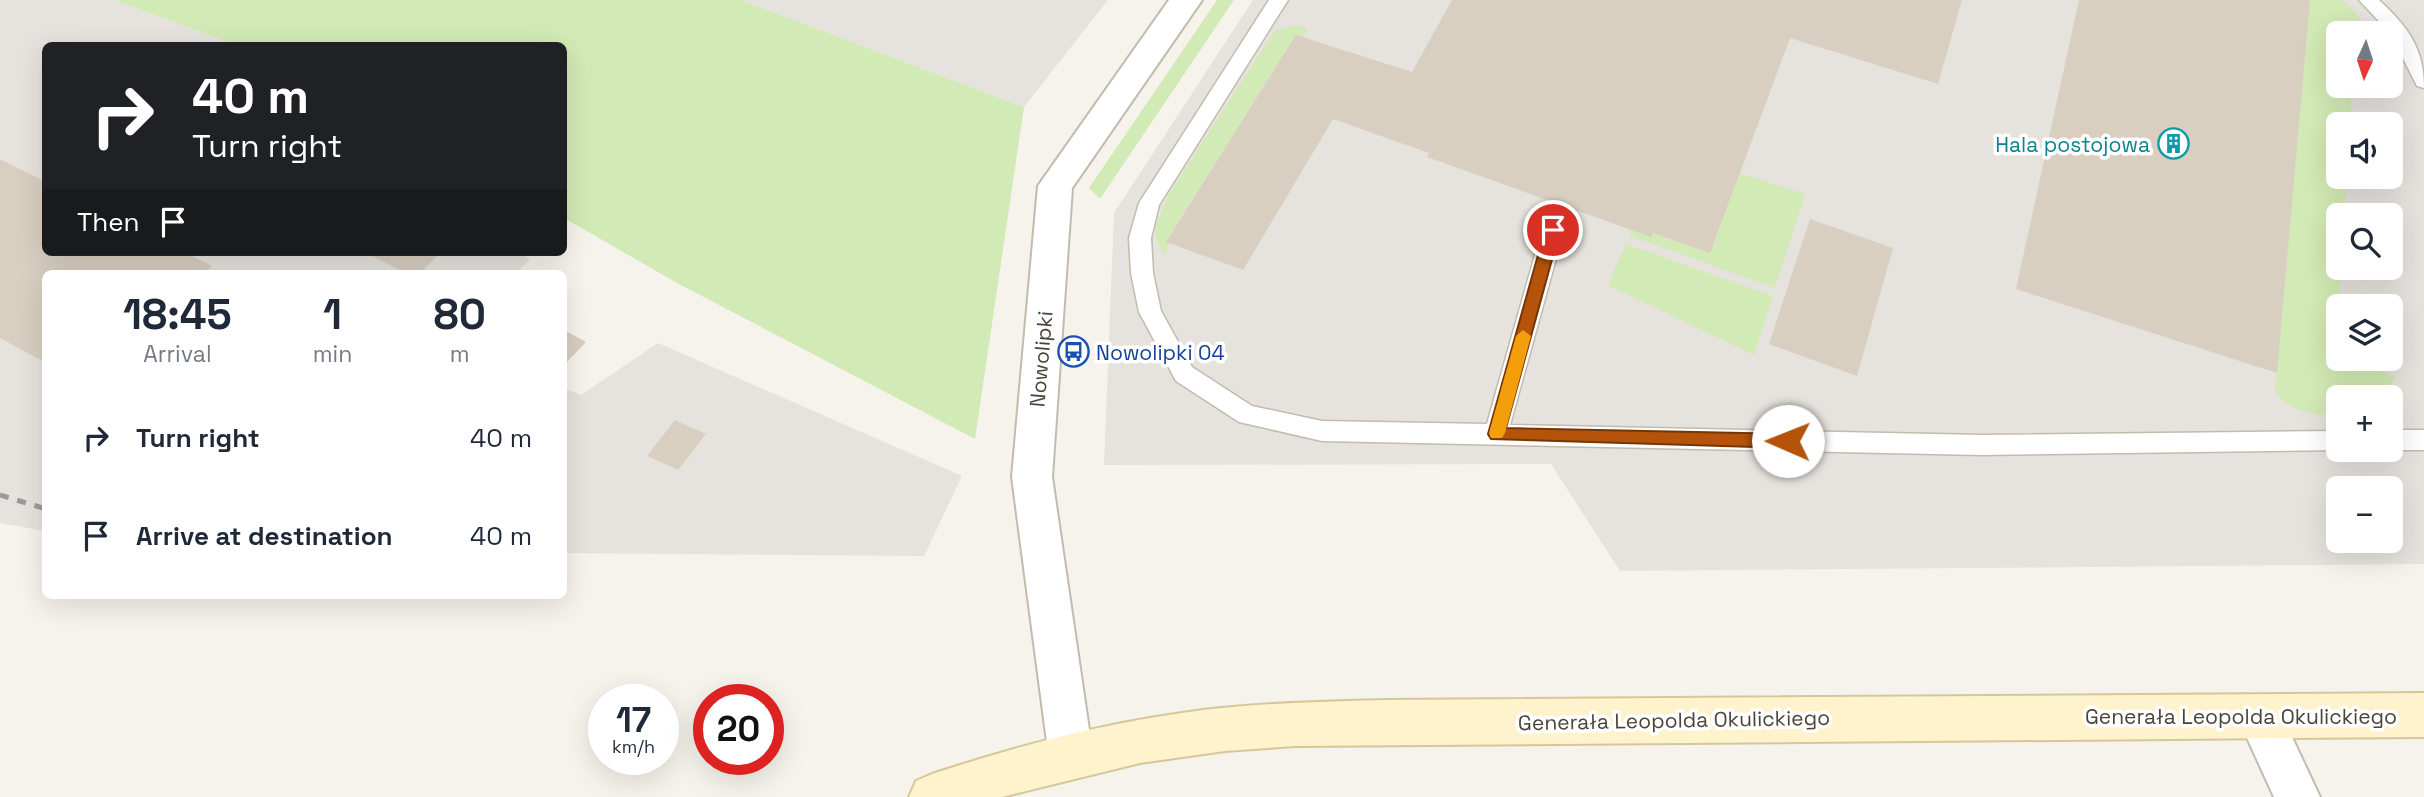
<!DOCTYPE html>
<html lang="en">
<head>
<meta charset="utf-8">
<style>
  :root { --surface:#fff; --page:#f6f6f7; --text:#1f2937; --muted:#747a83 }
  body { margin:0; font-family:"Space Grotesk",sans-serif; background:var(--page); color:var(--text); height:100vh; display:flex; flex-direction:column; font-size:26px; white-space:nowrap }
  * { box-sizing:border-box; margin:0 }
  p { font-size:23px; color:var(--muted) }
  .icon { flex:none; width:38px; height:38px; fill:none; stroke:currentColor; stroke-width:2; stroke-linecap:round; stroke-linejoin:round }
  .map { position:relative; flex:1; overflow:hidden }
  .sheet { position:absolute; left:42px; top:270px; width:525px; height:329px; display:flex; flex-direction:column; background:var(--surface); border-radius:10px; box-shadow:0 7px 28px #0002 }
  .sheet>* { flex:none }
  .banner { position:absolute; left:42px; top:42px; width:525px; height:214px; border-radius:10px; box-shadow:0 7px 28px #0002; background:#202124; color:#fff; overflow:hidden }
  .needle { width:46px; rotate:183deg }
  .buttons { position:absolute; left:2326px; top:21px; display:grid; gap:14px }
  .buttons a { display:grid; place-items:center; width:77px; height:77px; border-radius:10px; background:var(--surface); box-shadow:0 7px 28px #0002; font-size:35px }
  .speed { position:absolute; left:588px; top:684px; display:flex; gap:14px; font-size:35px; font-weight:700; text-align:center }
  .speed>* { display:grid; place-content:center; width:91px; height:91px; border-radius:50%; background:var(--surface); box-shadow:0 7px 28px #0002; line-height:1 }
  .speed small { font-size:18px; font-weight:400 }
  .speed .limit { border:10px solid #d22; background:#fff; color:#111 }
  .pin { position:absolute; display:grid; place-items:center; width:60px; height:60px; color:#fff; margin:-30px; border:4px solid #fff; border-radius:50%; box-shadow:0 2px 7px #0007 }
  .me { position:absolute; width:77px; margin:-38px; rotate:271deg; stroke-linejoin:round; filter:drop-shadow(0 0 5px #0008) }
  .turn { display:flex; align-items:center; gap:24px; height:147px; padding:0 35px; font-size:32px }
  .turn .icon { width:91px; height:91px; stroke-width:2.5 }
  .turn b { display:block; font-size:49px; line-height:60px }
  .then { display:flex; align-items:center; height:66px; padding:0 35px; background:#0003; gap:14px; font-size:26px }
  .eta { display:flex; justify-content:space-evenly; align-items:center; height:119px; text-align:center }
  .eta b { font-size:42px; font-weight:700; line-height:49px }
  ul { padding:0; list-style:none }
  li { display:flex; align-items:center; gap:21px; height:98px; padding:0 35px }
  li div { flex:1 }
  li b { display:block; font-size:26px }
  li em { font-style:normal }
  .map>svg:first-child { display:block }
  .industrial { fill:#e6e2dd; fill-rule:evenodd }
  .green { fill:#d2eab5 }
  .building { fill:#d8cfc1 }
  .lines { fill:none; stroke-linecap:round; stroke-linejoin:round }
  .lane-casing { stroke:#c2bbae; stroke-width:3 }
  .street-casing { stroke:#c2bbae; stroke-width:4 }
  .secondary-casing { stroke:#d6c79b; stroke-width:4 }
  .lane { fill:#fff; fill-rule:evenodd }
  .street { fill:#fff; fill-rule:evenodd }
  .secondary { fill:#fff3cd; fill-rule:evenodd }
  .rail { stroke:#9a9a9a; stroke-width:5; stroke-dasharray:9 9; stroke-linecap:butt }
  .route { fill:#b45309; stroke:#753606; stroke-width:2 }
  .slow { fill:#f59e0b }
  .labels { text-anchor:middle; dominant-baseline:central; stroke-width:7; stroke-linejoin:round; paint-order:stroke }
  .culture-label { font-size:21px; fill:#0d838f; stroke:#fff; text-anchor:end }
  .transit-label { font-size:21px; fill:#164399; stroke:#fff; text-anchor:start }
  .street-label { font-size:21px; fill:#4b4439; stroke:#fff }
</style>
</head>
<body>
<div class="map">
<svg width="2424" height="797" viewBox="0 0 2424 797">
  <rect width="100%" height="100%" fill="#f6f3ec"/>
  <path class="industrial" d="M0,0H114L236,45L46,46V252H517L530,259L516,273H46L45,531L0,523Z
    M741,0H1108L1024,107Z
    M1253,0H2424V564L1620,571L1551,464L1104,465L1114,213ZM2338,33H2390V86H2338ZM2338,124H2390V177H2338ZM2338,215H2390V268H2338ZM2338,306H2390V359H2338ZM2338,397H2390V450H2338ZM2338,488H2390V541H2338Z
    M658,343L962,476L924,556L564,553V388L581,395Z"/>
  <path class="green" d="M114,0H741L1024,107L975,439L677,283L564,218V46L236,45Z
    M1217,0H1234L1100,199L1089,188Z
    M2310,0H2343L2355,12L2368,33H2347L2333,30L2332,60L2338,63V86H2352L2350,124H2338V177H2347L2344,215H2338V268H2341L2336,356L2338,359L2395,376L2385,397H2338V414C2315,417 2288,412 2275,391Z
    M1298,25L1307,29L1303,37L1296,35L1166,241L1170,243L1164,254L1157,241L1155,228L1168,196L1275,30Z
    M1740,173L1805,194L1775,288L1630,236L1632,229L1651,236L1653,233L1710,253Z
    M1626,244L1773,296L1754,355L1608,285Z"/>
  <path class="building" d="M1452,0H1962L1938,84L1790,38L1710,253L1653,233L1651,237L1427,157L1429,153L1333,119L1243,270L1166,242L1296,35L1412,72Z
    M2079,0H2310L2277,373L2016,289Z
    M0,159L46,182V252H184L212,266L205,273H46V363L0,338Z
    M1810,219L1893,248L1857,376L1769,344Z
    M363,252H441L420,273H406Z
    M564,330L586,342L564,365Z
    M675,420L706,434L678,470L647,456Z"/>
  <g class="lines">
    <defs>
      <path id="lane" d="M1269,0H1288L1159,205L1151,238L1153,273L1161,311L1192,367L1252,406L1322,421L1487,424L1542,230L1546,224L1553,222L1560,224L1564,230L1510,425L1982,435L2338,431V450H2342L1982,455L1322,441L1239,422L1176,381L1139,312L1131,273L1129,238L1139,203Z
        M2359,0H2379C2408,27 2424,48 2424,88L2417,86L2390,33Z
        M2390,430H2424V450H2389Z"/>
      <path id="street" d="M1169,0H1202L1072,188L1052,477L1093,757L1087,773L1071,779L1055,773L1049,757L1012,477L1038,186Z
        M2260,696L2276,703L2320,797H2274L2238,718L2244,703Z"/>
      <path id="secondary" d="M2424,693V737L1296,746L1225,751L1140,763L1002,797H909L916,781L932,774C1014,747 1096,725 1182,713C1249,703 1317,702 1385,700Z"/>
    </defs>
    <use href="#lane" class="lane-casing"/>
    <use href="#street" class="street-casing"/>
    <use href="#secondary" class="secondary-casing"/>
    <use href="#lane" class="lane"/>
    <use href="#street" class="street"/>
    <use href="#secondary" class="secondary"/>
    <path class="rail" d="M0,495L46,509"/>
  </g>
  <path class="route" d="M1553,224L1560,230L1506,428L1788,434L1793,436L1796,441L1793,446L1788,448L1491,439L1488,434L1545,230Z"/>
  <path class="slow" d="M1523,330L1531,336L1505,433L1502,438H1491L1489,433L1516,336Z"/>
  <defs>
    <symbol id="building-ring" viewBox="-11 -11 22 22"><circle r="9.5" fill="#fff" stroke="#0f9aa8" stroke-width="1.5"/><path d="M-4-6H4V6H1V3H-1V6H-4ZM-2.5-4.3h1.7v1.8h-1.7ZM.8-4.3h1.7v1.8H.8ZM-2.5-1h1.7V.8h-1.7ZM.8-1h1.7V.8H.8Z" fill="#0f9aa8"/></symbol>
    <symbol id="bus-ring" viewBox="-11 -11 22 22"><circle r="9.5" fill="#fff" stroke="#1a4fb4" stroke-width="1.5"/><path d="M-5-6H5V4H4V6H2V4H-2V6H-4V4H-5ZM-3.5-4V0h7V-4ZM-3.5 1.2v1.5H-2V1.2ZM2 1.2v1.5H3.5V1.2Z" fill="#1a4fb4"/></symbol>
  </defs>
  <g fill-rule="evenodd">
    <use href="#building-ring" x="2156" y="126" width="35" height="35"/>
    <use href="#bus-ring" x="1056" y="334" width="35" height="35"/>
  </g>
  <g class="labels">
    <g class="culture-label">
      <text x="2150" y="144">Hala postojowa</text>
    </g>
    <g class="transit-label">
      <text x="1096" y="352">Nowolipki 04</text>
    </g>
    <g class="street-label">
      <text transform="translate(1041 359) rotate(-85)">Nowolipki</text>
      <text x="2241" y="716">Generała Leopolda Okulickiego</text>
      <text transform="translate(1674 720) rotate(-1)">Generała Leopolda Okulickiego</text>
    </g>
  </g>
</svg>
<div class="buttons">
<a><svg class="needle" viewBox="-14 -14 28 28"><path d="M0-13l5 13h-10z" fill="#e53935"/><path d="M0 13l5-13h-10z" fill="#747a83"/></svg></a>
<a><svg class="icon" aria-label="sound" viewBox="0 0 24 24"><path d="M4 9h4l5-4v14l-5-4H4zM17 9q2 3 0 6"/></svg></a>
<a><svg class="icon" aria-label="search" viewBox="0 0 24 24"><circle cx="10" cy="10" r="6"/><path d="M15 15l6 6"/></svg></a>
<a><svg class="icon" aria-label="layers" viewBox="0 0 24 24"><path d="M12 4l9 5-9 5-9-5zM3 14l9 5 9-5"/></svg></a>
<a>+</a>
<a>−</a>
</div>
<div class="speed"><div>17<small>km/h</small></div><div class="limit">20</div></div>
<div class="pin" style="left:1553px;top:230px;background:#d93025"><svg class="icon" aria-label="arrive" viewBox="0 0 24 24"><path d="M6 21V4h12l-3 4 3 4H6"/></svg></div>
<svg class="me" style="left:1788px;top:441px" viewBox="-20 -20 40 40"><circle r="19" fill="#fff"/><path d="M0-13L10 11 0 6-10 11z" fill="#b45309"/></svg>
<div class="banner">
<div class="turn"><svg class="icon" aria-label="right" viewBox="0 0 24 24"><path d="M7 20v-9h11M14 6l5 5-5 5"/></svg><div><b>40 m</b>Turn right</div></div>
<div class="then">Then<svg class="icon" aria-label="arrive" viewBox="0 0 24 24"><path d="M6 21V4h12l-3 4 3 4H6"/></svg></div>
</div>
<section class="sheet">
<div class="eta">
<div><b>18:45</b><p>Arrival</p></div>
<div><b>1</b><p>min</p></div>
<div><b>80</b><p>m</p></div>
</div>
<ul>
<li><svg class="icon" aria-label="right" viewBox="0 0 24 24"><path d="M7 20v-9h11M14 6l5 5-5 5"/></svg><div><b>Turn right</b></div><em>40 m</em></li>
<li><svg class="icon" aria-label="arrive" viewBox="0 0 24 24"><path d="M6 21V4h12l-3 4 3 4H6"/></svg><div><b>Arrive at destination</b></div><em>40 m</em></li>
</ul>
</section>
</div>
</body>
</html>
